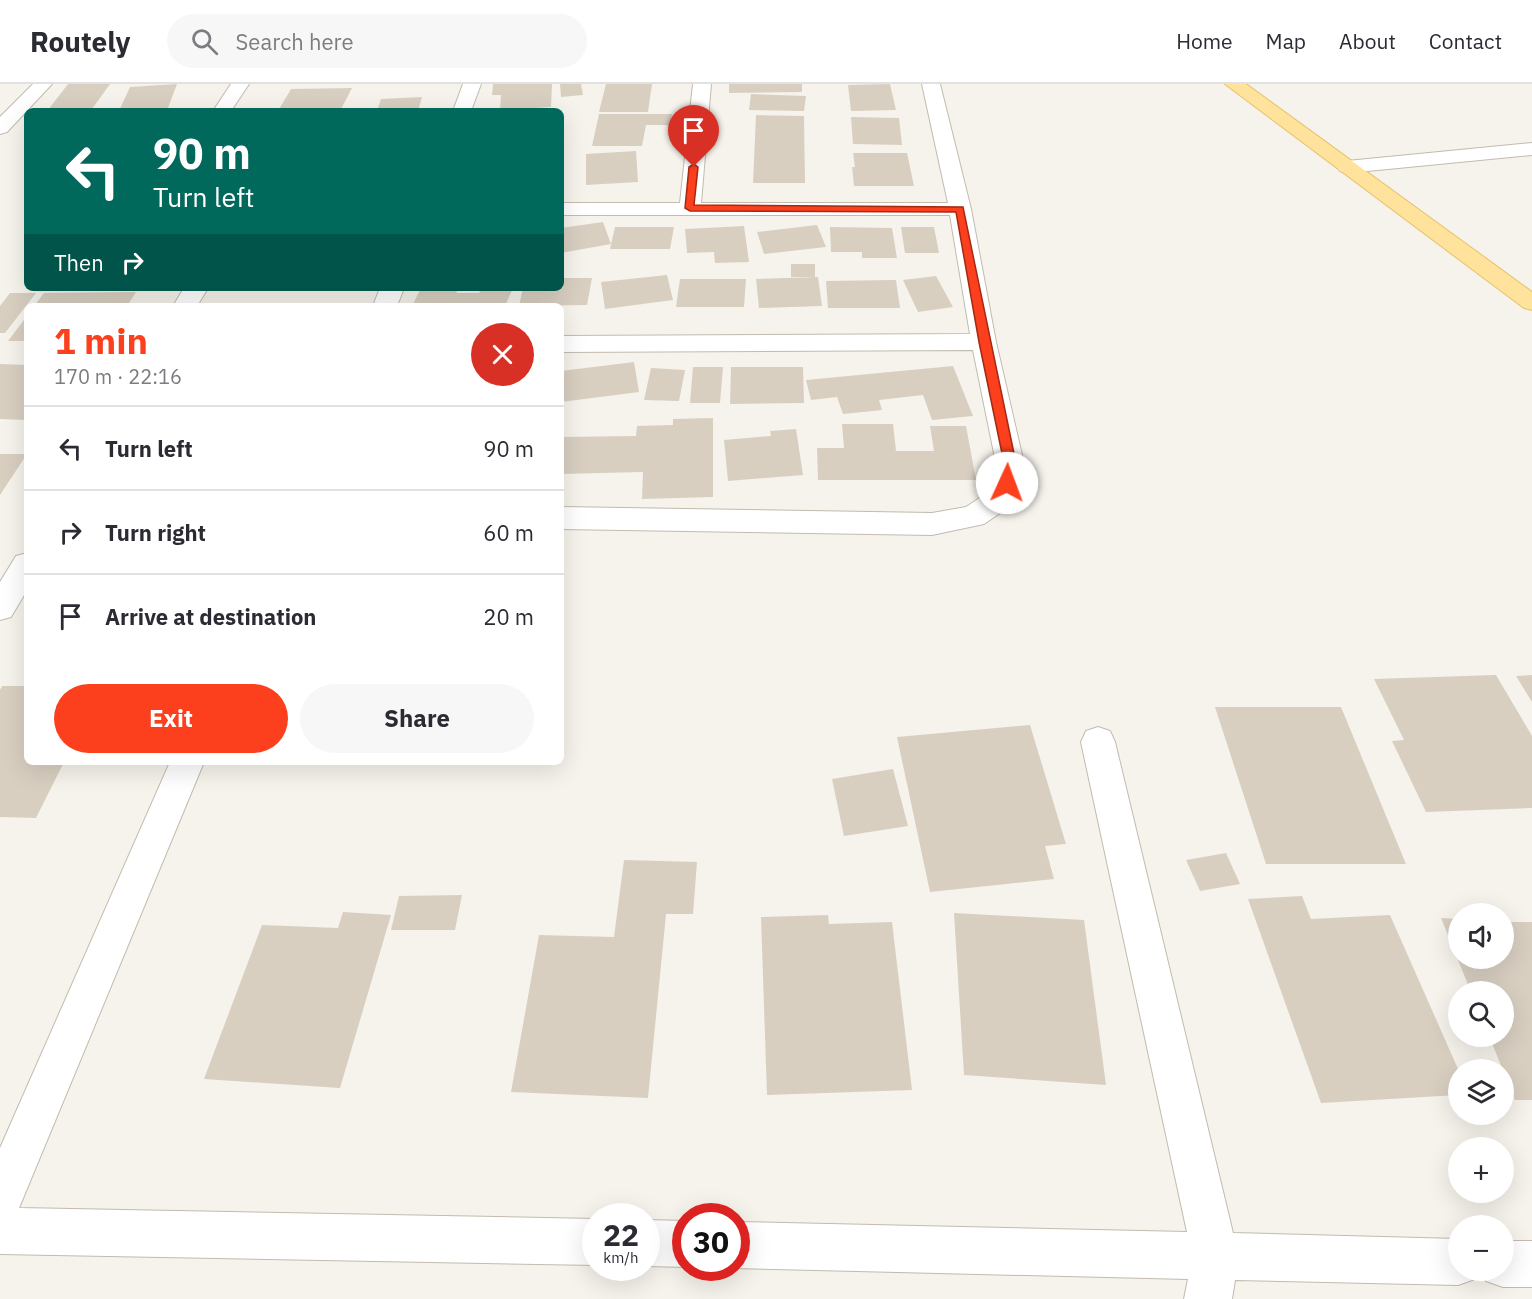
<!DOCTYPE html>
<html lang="en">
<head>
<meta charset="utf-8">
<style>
  :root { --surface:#fff; --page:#f7f7f7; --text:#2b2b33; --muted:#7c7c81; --line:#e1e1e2; --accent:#fc3f1d }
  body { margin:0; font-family:"IBM Plex Sans",sans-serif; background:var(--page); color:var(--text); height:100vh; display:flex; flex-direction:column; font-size:22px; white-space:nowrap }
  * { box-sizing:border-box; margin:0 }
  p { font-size:20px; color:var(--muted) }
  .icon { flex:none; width:33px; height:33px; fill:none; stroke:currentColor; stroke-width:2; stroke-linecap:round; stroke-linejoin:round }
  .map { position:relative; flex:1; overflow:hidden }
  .drawer { position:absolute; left:24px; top:219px; width:540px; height:462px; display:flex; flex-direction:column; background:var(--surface); border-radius:9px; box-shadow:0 6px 24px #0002 }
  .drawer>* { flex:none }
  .banner { position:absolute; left:24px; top:24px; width:540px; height:183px; border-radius:9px; box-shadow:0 6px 24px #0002; background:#00695c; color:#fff; overflow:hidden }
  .fabs { position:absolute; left:1448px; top:819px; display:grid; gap:12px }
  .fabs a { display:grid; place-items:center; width:66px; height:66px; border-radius:50%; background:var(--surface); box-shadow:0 6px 24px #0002; font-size:30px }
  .speed { position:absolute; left:582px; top:1119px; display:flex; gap:12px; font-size:30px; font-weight:700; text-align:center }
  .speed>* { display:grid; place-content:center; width:78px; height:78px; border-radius:50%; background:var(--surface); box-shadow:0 6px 24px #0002; line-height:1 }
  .speed small { font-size:15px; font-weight:400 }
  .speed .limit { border:9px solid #d22; background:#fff; color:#111 }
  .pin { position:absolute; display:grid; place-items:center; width:51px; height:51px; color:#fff; margin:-62px -26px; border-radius:50% 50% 50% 0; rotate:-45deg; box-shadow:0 0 6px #0007 }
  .pin .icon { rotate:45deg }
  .me { position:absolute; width:66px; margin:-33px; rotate:2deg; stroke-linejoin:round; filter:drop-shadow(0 0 4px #0008) }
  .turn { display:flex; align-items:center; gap:21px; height:126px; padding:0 30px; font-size:27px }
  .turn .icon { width:78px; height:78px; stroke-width:2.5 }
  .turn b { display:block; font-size:42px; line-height:51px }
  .then { display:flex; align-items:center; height:57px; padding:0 30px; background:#0003; gap:12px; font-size:22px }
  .round { display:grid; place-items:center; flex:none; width:63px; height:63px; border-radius:32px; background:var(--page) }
  .summary { display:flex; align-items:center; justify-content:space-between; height:102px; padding:0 30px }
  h1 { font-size:36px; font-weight:700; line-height:45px; color:var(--accent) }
  .primary-button { display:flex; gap:12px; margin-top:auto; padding:12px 30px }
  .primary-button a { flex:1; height:69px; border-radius:36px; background:var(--accent); color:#fff; font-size:24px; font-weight:700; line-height:69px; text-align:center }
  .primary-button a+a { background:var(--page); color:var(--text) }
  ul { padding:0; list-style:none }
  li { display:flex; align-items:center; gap:18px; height:84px; padding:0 30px; border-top:2px solid var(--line) }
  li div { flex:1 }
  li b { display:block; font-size:22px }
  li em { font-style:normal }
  header { display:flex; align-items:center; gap:36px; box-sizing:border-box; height:84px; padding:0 30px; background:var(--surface); border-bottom:2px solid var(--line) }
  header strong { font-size:28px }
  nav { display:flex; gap:33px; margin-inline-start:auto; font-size:21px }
  .search { width:420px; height:54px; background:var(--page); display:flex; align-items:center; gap:15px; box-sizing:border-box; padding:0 21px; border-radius:33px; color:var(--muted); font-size:22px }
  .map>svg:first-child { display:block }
  .building { fill:#d8cfc1 }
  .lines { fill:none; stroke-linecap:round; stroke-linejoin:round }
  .minor-casing { stroke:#c2bbae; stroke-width:2 }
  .major-casing { stroke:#e6c16a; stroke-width:2 }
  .minor { fill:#fff; fill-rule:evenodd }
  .major { fill:#ffe39c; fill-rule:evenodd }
  .route { fill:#fc3f1d; stroke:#a42913; stroke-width:1.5 }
</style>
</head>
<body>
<header>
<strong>Routely</strong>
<div class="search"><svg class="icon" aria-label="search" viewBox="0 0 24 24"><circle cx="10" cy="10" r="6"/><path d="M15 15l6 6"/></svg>Search here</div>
<nav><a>Home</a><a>Map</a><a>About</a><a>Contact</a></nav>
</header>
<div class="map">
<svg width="1532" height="1215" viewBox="0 0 1532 1215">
  <rect width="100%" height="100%" fill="#f6f3ec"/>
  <path class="building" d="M68,0H110L92,25L48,26Z
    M177,0L168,24L119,27L130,3Z
    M493,0H552L551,23L500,27L501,11H492Z
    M560,0H581L583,11L561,13Z
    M606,0H652L648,28H599Z
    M729,0H802V8L729,9Z
    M890,0L896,26L851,27L848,1Z
    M352,4L340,27H278L291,5Z
    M751,10L806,12L804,27L749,26Z
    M422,13L418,27H377L381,15Z
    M599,30H672L671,41H646L642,62H592Z
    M756,31L804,32L805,99H753Z
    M851,33L899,34L902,61L853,60Z
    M636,67L638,98L586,101V70Z
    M853,69H907L914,102H854L852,83H855Z
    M603,138L611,160L561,169V144Z
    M817,141L826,163L764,170L757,148Z
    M744,142L749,178L715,179L714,168L687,169L685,145Z
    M615,143H674L670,165H610Z
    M830,143L892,144L897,174H862V168H831Z
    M901,143H934L939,169H905Z
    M791,180H815V193H791Z
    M667,191L673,216L605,225L601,198Z
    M936,192L953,223L918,228L903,196Z
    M818,193L822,222L759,224L756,195Z
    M561,194H592L587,221L519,222L523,204H561Z
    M680,195H746L744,223H676Z
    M896,196L900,224H828L826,197Z
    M421,204H459L456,209H479L482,204H513L505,222L413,220Z
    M136,208L127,222H34L44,209Z
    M10,209H36L5,249H0V222Z
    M27,232V257H8Z
    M634,278L639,308L561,318V287Z
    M0,280L27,281V336L0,335Z
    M953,282L973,332L932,336L923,311L879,316L882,326L843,330L837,313L811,316L806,296Z
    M693,283H723L720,319H690Z
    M731,283H803L804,319L730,320Z
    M651,284L685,286L679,317L644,316Z
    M713,334V413L642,415L643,388L561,390V353L636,352L637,342L673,341V335Z
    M842,340H893L896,367H934L930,342H966L976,396H818L817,364H844Z
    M796,345L803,391L728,397L724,356L771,352L770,347Z
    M0,370H27L0,411Z
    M1496,591L1532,652V724L1426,728L1392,657L1404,656L1374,595Z
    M1532,591V618L1516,592Z
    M2,602H27V678H64L36,734L0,733V606Z
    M1215,623H1341L1406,780H1266Z
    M1030,641L1066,760L1045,762L1054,795L930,808L897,653Z
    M893,685L908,742L844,752L832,695Z
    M1226,769L1240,800L1200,807L1186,776Z
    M624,776L697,778L693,830H666L648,1014L511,1008L539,851L614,853Z
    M462,811L455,846H391L399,812Z
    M1302,812L1311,835L1390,831L1458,985V1011L1321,1019L1248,815Z
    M343,828L391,831L340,1004L204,995L262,841L338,844Z
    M954,829L1084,836L1106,1001L964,991Z
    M828,831L829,840L892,838L912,1006L767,1011L761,833Z
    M1503,833L1505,838H1532V1016H1515L1489,952H1503V908H1471L1441,834L1458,835V874H1503Z"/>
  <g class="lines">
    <defs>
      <path id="minor" d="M33,0H52L7,48L0,50V33Z
        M231,0H249L231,27H213Z
        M463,0H481L471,27H453Z
        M693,0H711L701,119H948L922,0H940L971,125L996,258L1025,384L1013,420L984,440L932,451L561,445V423L932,429L966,423L990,407L997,384L973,266L561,268V252L970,250L950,131H561V119H680Z
        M1532,59V71L1347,89L1340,87L1337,83L1340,79L1347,77Z
        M184,204H208L197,222H173Z
        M380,204H404L397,222H373Z
        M27,469V506L11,533L0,536V498L16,472Z
        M1098,643L1110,647L1115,658L1233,1149L1458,1155V1186H1478L1475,1195L1458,1201L1235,1196L1232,1215H1184L1188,1195L734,1184H736V1138L1187,1148L1081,658L1086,647Z
        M170,678H204L19,1124L596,1135V1181L0,1170V1064Z
        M646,1136L686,1137V1183L646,1182Z
        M1503,1157H1532V1203H1503L1486,1197L1482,1186H1503Z"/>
      <path id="major" d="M1225,0H1246L1532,208V226L1524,224Z"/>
    </defs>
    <use href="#minor" class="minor-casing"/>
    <use href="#major" class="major-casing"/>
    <use href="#minor" class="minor"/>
    <use href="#major" class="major"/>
  </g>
  <path class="route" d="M694,80L698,83L694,121L963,123L1017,384L1011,401L1007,403L1001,399L1005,384L979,258L956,128L690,127L685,124L689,83Z"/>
</svg>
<div class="fabs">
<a><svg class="icon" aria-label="sound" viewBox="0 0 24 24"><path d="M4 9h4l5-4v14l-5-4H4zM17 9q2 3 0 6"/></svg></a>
<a><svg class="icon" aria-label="search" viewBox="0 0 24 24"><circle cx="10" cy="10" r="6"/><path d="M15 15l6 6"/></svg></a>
<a><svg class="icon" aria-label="layers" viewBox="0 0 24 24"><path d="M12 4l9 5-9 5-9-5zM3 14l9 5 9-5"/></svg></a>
<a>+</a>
<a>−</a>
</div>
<div class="speed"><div>22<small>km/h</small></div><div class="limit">30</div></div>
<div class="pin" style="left:694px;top:83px;background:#d93025"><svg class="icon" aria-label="arrive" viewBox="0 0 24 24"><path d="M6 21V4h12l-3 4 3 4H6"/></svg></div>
<svg class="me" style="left:1007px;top:399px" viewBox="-20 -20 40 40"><circle r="19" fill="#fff"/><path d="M0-13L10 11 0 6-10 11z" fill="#fc3f1d"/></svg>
<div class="banner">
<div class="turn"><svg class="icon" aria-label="left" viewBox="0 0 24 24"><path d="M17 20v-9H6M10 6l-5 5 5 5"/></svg><div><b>90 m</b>Turn left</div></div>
<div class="then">Then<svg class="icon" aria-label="right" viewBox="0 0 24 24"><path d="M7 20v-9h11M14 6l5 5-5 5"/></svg></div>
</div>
<section class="drawer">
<div class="summary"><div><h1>1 min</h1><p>170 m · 22:16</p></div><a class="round" style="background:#d93025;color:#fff"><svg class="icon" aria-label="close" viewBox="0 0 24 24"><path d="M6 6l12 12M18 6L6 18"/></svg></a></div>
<ul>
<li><svg class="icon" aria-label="left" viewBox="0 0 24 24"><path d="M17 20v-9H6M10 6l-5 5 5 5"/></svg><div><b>Turn left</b></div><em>90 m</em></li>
<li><svg class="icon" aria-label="right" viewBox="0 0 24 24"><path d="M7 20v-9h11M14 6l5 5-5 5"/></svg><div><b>Turn right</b></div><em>60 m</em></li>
<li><svg class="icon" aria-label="arrive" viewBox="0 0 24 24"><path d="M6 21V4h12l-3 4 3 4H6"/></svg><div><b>Arrive at destination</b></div><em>20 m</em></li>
</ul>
<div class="primary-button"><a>Exit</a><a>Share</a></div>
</section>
</div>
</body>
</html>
